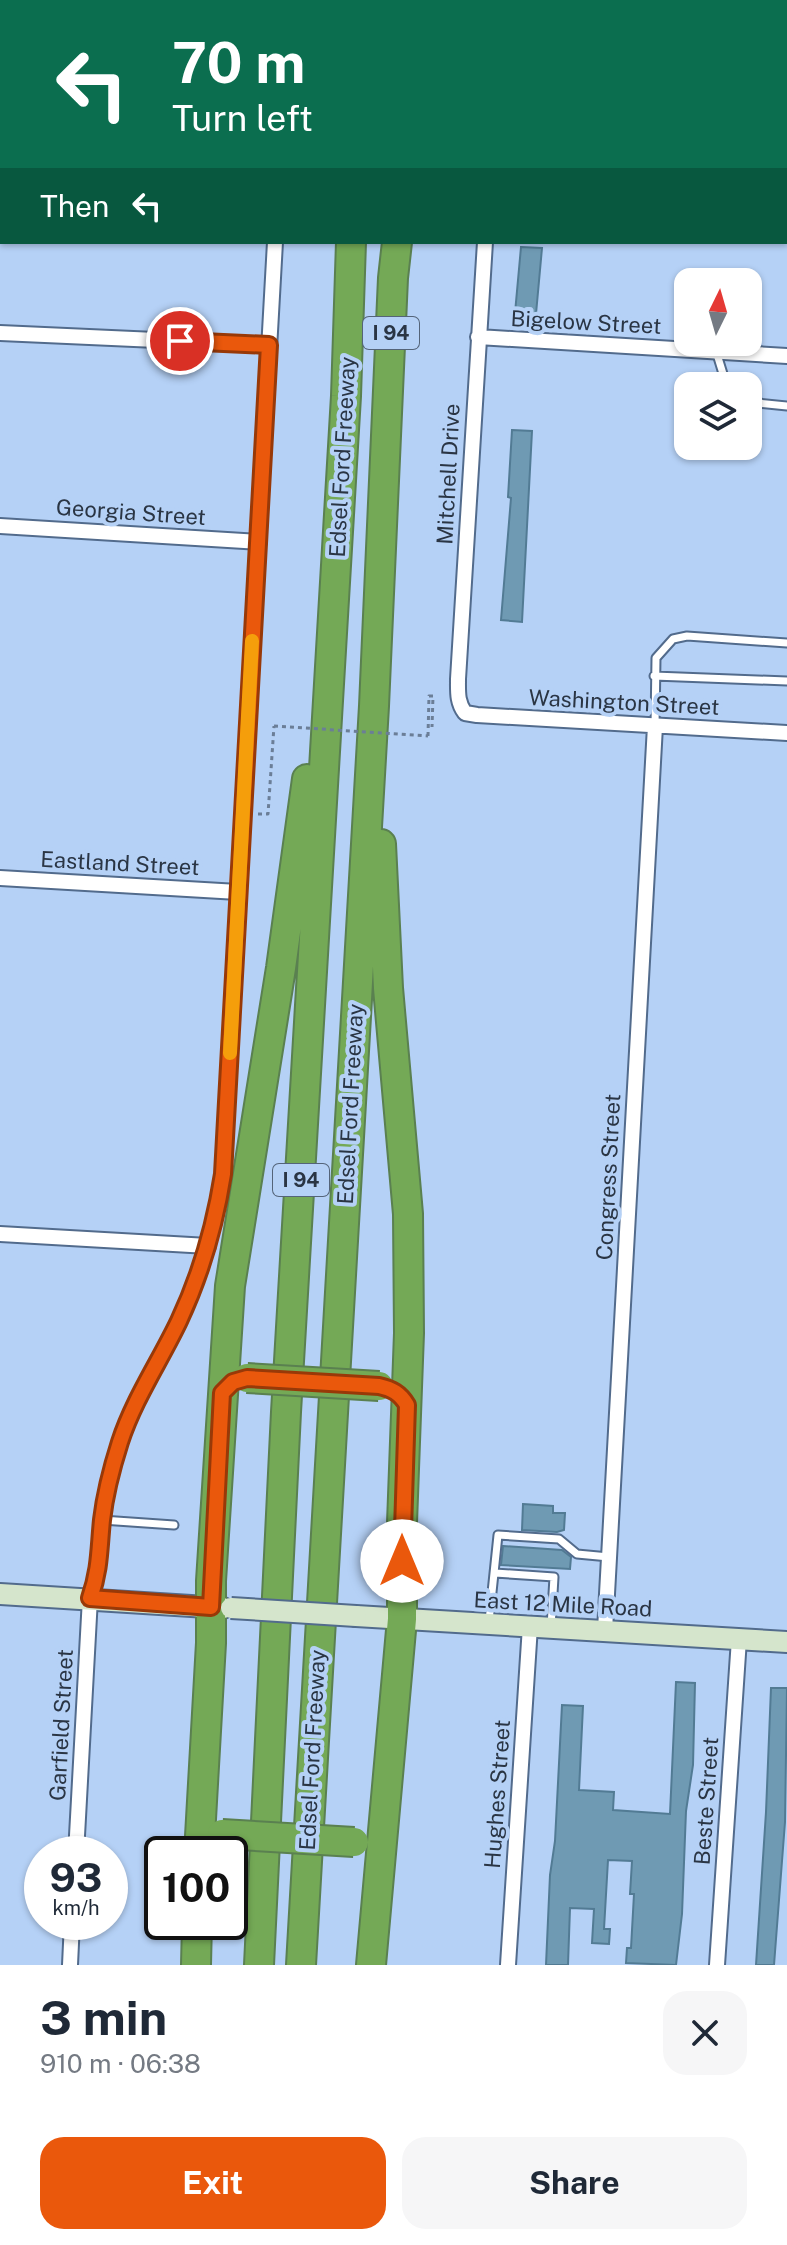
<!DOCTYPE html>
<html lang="en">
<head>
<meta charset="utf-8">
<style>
  :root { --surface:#fff; --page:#f6f6f7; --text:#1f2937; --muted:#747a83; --accent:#ea580c }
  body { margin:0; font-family:"Public Sans",sans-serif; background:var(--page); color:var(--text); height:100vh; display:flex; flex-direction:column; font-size:30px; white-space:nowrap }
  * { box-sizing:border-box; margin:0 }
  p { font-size:26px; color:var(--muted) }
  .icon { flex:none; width:44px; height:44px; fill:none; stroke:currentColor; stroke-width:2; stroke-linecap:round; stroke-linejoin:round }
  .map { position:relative; height:1965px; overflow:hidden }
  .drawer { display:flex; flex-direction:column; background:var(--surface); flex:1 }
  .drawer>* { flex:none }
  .top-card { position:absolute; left:0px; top:0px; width:788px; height:244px; box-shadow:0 2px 6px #0004; background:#0b6e4f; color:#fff; overflow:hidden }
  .needle { width:52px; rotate:5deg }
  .controls { position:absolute; left:674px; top:268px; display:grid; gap:16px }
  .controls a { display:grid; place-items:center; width:88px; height:88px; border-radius:16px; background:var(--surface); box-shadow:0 2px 6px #0004; font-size:40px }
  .speed { position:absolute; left:24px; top:1836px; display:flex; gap:16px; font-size:40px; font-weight:700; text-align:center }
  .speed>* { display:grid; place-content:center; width:104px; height:104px; border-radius:50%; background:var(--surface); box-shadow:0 2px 6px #0004; line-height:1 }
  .speed small { font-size:20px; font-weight:400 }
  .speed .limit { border:4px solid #111; border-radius:12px; background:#fff; color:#111 }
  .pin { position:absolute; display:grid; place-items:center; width:68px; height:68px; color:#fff; margin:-34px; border:4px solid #fff; border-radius:50%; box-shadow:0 2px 8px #0007 }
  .me { position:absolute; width:88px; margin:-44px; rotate:0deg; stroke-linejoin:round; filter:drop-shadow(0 0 6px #0008) }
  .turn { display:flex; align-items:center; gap:28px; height:168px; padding:0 40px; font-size:36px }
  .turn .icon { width:104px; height:104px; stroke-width:2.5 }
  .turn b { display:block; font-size:56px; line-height:68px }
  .then { display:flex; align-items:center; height:76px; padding:0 40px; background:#0003; gap:16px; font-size:30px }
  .round { display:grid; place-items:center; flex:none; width:84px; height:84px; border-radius:24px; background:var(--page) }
  .overview { display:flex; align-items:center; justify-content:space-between; height:136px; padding:0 40px }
  h1 { font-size:48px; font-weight:700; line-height:60px }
  .primary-button { display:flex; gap:16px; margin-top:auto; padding:16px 40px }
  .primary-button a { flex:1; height:92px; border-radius:24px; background:var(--accent); color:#fff; font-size:32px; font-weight:700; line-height:92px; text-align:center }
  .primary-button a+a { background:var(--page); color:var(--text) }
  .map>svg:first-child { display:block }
  .building { fill:#6f9ab3; stroke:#527b94; stroke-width:2 }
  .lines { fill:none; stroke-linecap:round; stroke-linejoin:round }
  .service-casing { stroke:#526b8c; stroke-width:11 }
  .minor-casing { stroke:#526b8c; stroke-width:18 }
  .secondary-casing { stroke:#526b8c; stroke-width:24 }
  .motorway-casing { stroke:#5a8050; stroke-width:32 }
  .path { stroke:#6b7e97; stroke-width:3; stroke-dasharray:4 4; stroke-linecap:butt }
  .service { stroke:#fff; stroke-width:7 }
  .minor { stroke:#fff; stroke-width:14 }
  .secondary { stroke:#d5e5cc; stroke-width:20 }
  .motorway { stroke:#74a956; stroke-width:28 }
  .secondary-bridge-casing { stroke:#526b8c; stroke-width:24; stroke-linecap:butt }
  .motorway-bridge-casing { stroke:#5a8050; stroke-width:32; stroke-linecap:butt }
  .path-bridge { stroke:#6b7e97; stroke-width:3; stroke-dasharray:4 4; stroke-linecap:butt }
  .secondary-bridge { stroke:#d5e5cc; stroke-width:20 }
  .motorway-bridge { stroke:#74a956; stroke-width:28 }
  .route-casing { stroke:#983908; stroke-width:20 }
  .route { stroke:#ea580c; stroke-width:14 }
  .slow { stroke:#f59e0b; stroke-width:14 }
  .labels { text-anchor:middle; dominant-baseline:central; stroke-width:8; stroke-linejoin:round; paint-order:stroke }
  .shield { fill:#b5d1f6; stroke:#546479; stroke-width:2 }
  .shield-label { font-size:20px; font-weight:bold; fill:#2a3544 }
  .street-label { font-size:22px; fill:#2a3544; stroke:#b5d1f6 }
</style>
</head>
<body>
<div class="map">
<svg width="787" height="1965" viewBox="0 0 787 1965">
  <rect width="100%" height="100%" fill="#b5d1f6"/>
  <path class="building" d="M521,247L542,248L536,314L515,313Z
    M512,430L532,431L522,622L501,620L511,498L508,497Z
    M523,1504L553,1506V1513H565L564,1530L557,1532L522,1530Z
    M503,1546L562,1550L571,1557L570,1569L501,1565Z
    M676,1682L695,1683L693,1765L686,1811L682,1914L676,1965L626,1963L627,1948H631L634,1894H630L632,1861L608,1860L604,1929H610L609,1944L592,1943L594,1909L570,1908L568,1965H546L550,1875L555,1841L562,1705L583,1706L579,1790L614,1792L613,1810L670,1814Z
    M771,1688H787L785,1822L774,1965H756L766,1812Z"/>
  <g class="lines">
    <defs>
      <path id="service" d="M716,351L724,377L732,386
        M748,402L787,406
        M654,676L787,681
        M655,726L656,658L673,639L687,636L787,643
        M102,1520L174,1525
        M495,1573L554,1577L551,1627
        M489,1621L498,1535L559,1539L577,1554L609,1557"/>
      <path id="minor" d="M289,2V0
        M534,2L535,0
        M786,48H787
        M0,103H2
        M485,242L458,679C458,692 457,702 465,713L477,715L787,733
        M0,333L269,345
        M478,337L787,356
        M0,526L259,542
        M0,878L238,892
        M0,1234L208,1246
        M605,1630L655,726
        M76,1854L90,1598C100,1569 99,1550 102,1520C105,1494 112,1467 120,1442C134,1399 160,1362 179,1321C201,1274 215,1226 223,1174L275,242
        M70,1965L72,1922
        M508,1965L530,1626
        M717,1965L739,1639"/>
      <path id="secondary" d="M0,1594L223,1608
        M356,1616L787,1642"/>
      <path id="motorway" d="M360,2V0
        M441,2L442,0
        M199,1854L211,1643V1581L230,1286L281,968L307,779
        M196,1965L197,1922
        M259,1965L286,1412L346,396L351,242
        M301,1965L374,706L393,278L397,242
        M371,1965L402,1619V1523L409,1333L408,1214L388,988L381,844"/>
    </defs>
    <use href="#service" class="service-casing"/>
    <use href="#minor" class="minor-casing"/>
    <use href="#secondary" class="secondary-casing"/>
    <use href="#motorway" class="motorway-casing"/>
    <path class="path" d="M428,736L429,696H433L432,727
      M258,814H268L274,726"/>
    <use href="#service" class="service"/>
    <use href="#minor" class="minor"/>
    <use href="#secondary" class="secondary"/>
    <use href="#motorway" class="motorway"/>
    <defs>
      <path id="secondary-bridge" d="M231,1608L356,1616"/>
      <path id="motorway-bridge" d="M247,1378L379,1386
        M222,1834L354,1842"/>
    </defs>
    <use href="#secondary-bridge" class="secondary-bridge-casing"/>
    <use href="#motorway-bridge" class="motorway-bridge-casing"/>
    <path class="path-bridge" d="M274,726L428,736"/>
    <use href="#secondary-bridge" class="secondary-bridge"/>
    <use href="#motorway-bridge" class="motorway-bridge"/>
  </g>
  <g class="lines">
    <defs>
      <path id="route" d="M180,341L269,345L223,1174C215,1225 201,1274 179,1321C160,1361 134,1399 120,1442C112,1467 105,1494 102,1520C99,1550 100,1569 90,1598L211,1607L222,1393L233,1382L247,1378L379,1386C392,1389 400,1393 407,1405L402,1561"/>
    </defs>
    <use href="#route" class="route-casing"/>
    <use href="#route" class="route"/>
    <path class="slow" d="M230,1053L252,641"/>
  </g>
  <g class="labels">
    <g class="shield">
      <rect x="363" y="317" width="56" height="32" rx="6"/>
      <rect x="273" y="1164" width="56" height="32" rx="6"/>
    </g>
    <g class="shield-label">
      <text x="391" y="333">I 94</text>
      <text x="301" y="1180">I 94</text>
    </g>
    <g class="street-label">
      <text transform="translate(586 322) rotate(3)">Bigelow Street</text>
      <text transform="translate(342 457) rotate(-87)">Edsel Ford Freeway</text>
      <text transform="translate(448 474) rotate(-87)">Mitchell Drive</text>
      <text transform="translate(131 512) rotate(4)">Georgia Street</text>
      <text transform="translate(624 702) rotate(3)">Washington Street</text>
      <text transform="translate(120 863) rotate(3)">Eastland Street</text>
      <text transform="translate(350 1104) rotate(-87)">Edsel Ford Freeway</text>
      <text transform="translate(608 1177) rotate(-87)">Congress Street</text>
      <text transform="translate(563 1604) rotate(3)">East 12 Mile Road</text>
      <text transform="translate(61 1725) rotate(-87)">Garfield Street</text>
      <text transform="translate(312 1750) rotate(-87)">Edsel Ford Freeway</text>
      <text transform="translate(497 1794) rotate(-86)">Hughes Street</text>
      <text transform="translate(706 1801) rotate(-86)">Beste Street</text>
    </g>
  </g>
</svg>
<div class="controls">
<a><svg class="needle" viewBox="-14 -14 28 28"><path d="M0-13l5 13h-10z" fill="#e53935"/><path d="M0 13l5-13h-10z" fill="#747a83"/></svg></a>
<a><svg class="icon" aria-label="layers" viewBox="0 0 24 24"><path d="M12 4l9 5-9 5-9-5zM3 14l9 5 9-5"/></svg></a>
</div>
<div class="speed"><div>93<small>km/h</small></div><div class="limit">100</div></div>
<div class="pin" style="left:180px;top:341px;background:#d93025"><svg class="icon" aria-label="arrive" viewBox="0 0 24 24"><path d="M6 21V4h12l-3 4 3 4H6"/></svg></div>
<svg class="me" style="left:402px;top:1561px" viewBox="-20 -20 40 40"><circle r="19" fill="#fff"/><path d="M0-13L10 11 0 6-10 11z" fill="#ea580c"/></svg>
<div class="top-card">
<div class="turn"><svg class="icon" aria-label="left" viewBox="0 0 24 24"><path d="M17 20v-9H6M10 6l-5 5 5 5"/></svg><div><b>70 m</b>Turn left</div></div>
<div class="then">Then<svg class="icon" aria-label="left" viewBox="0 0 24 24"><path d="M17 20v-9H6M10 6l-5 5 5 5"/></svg></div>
</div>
</div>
<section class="drawer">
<div class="overview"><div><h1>3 min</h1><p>910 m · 06:38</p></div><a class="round"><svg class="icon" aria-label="close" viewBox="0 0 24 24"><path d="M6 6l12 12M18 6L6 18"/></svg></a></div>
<div class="primary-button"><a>Exit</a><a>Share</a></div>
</section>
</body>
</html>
